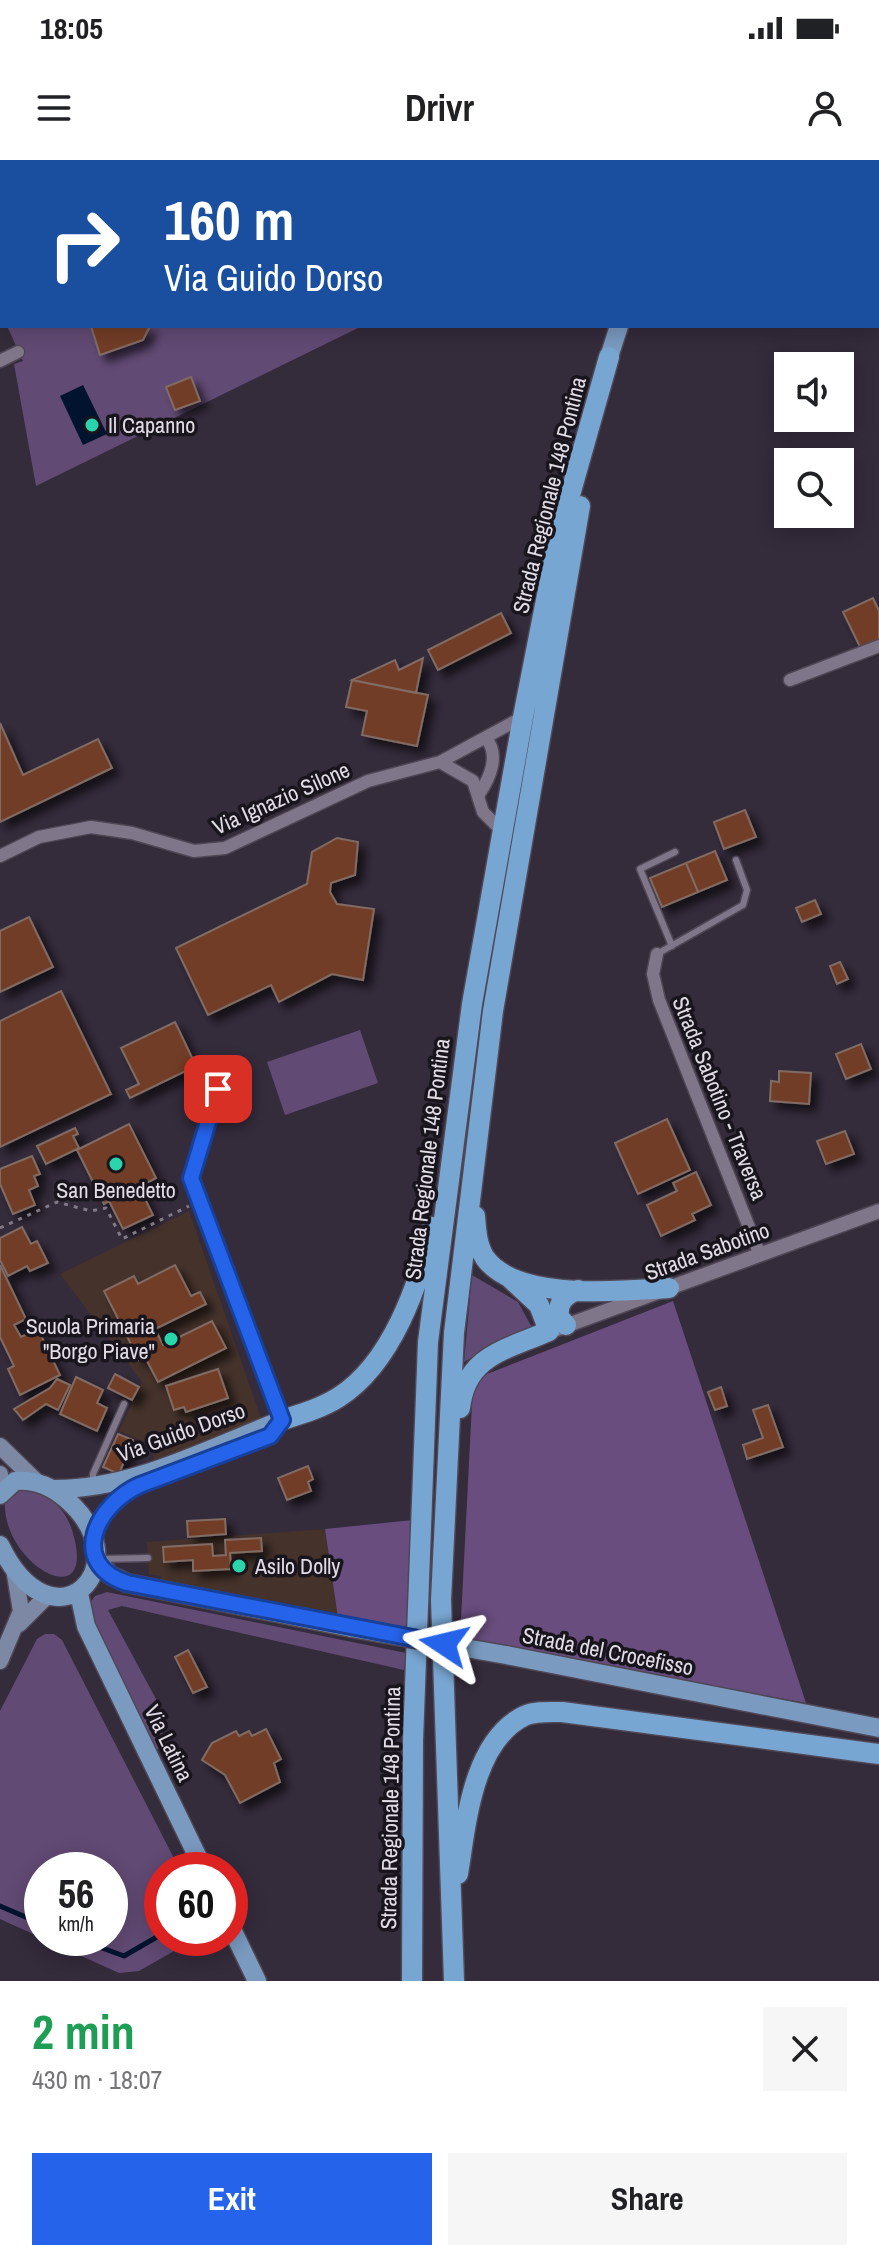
<!DOCTYPE html>
<html lang="en">
<head>
<meta charset="utf-8">
<style>
  :root { --surface:#fff; --page:#f6f6f6; --text:#202124; --muted:#757577; --accent:#2563eb }
  body { margin:0; font-family:"Archivo Narrow",sans-serif; background:var(--page); color:var(--text); height:100vh; display:flex; flex-direction:column; font-size:30px; white-space:nowrap }
  * { box-sizing:border-box; margin:0 }
  p { font-size:26px; color:var(--muted) }
  .icon { flex:none; width:44px; height:44px; fill:none; stroke:currentColor; stroke-width:2; stroke-linecap:round; stroke-linejoin:round }
  .map { position:relative; height:1821px; overflow:hidden }
  .panel { display:flex; flex-direction:column; background:var(--surface); flex:1 }
  .panel>* { flex:none }
  .banner { position:absolute; left:0px; top:0px; width:880px; height:168px; box-shadow:0 4px 20px #0003; background:#1a4fa0; color:#fff; overflow:hidden }
  .controls { position:absolute; left:774px; top:192px; display:grid; gap:16px }
  .controls a { display:grid; place-items:center; width:80px; height:80px; border-radius:0px; background:var(--surface); box-shadow:0 4px 20px #0003; font-size:40px }
  .speed { position:absolute; left:24px; top:1692px; display:flex; gap:16px; font-size:40px; font-weight:700; text-align:center }
  .speed>* { display:grid; place-content:center; width:104px; height:104px; border-radius:50%; background:var(--surface); box-shadow:0 4px 20px #0003; line-height:1 }
  .speed small { font-size:20px; font-weight:400 }
  .speed .limit { border:12px solid #d22; background:#fff; color:#111 }
  .pin { position:absolute; display:grid; place-items:center; width:68px; height:68px; color:#fff; margin:-34px; border-radius:16px; box-shadow:0 4px 12px #0006 }
  .me { position:absolute; width:88px; margin:-44px; rotate:280deg; stroke-linejoin:round; filter:drop-shadow(0 0 6px #0008) }
  .turn { display:flex; align-items:center; gap:28px; height:168px; padding:0 32px; font-size:36px }
  .turn .icon { width:104px; height:104px; stroke-width:2.5 }
  .turn b { display:block; font-size:56px; line-height:68px }
  .round { display:grid; place-items:center; flex:none; width:84px; height:84px; border-radius:0px; background:var(--page) }
  .headline { display:flex; align-items:center; justify-content:space-between; height:136px; padding:0 32px }
  h1 { font-size:48px; font-weight:800; line-height:60px; color:#1e9e55 }
  .button { display:flex; gap:16px; margin-top:auto; padding:16px 32px }
  .button a { flex:1; height:92px; border-radius:0px; background:var(--accent); color:#fff; font-size:32px; font-weight:800; line-height:92px; text-align:center }
  .button a+a { background:var(--page); color:var(--text) }
  .status { display:flex; justify-content:space-between; align-items:center; height:56px; padding:0 40px; background:var(--surface); direction:ltr }
  .status svg { height:22px; fill:currentColor }
  header { display:flex; justify-content:space-between; align-items:center; height:104px; padding:0 32px; background:var(--surface); font-size:36px; font-weight:800 }
  .map>svg:first-child { display:block }
  .education { fill:#45322b }
  .green { fill:#614a74; fill-rule:evenodd }
  .forest { fill:#684d7e }
  .water { fill:#001430 }
  .lines { fill:none; stroke-linecap:round; stroke-linejoin:round }
  .stream { stroke:#001430; stroke-width:5 }
  .building { fill:#723c28; stroke:#816c64; stroke-width:2; filter:url(#shadow) }
  .service-casing { stroke:#4f4755; stroke-width:9 }
  .minor-casing { stroke:#4f4755; stroke-width:15 }
  .tertiary-casing { stroke:#4f4755; stroke-width:17 }
  .secondary-casing { stroke:#4f4755; stroke-width:19 }
  .primary-casing { stroke:#4f4755; stroke-width:21 }
  .trunk-casing { stroke:#4f4755; stroke-width:23 }
  .path { stroke:#807986; stroke-width:3; stroke-dasharray:4 6; stroke-linecap:butt }
  .service { stroke:#807689; stroke-width:6 }
  .minor { stroke:#807689; stroke-width:12 }
  .tertiary { stroke:#807689; stroke-width:14 }
  .secondary { stroke:#7d88a4; stroke-width:16 }
  .primary { stroke:#7a9ac0; stroke-width:18 }
  .trunk { stroke:#78a6d2; stroke-width:20 }
  .primary-bridge-casing { stroke:#4f4755; stroke-width:21; stroke-linecap:butt }
  .primary-bridge { stroke:#7a9ac0; stroke-width:18 }
  .route-casing { stroke:#184099; stroke-width:20 }
  .route { stroke:#2563eb; stroke-width:14 }
  .poi-dot { fill:#2ad5ac; stroke:#19151d; stroke-width:3 }
  .labels { text-anchor:middle; dominant-baseline:central; stroke-width:7; stroke-linejoin:round; paint-order:stroke }
  .poi-label { font-size:22px; fill:#e2dce7; stroke:#19151d; text-anchor:start }
  .street-label { font-size:22px; fill:#e2dce7; stroke:#19151d }
</style>
</head>
<body>
<div class="status"><b>18:05</b><svg viewBox="0 0 49 12"><path d="M0 12V9h3v3zM5 12V6h3v6zM10 12V3h3v9zM15 12V0h3v12zM26 1h20v11H26zM47 4h2v5h-2z"/></svg></div>
<header><svg class="icon" aria-label="menu" viewBox="0 0 24 24"><path d="M4 6h16M4 12h16M4 18h16"/></svg>Drivr<svg class="icon" aria-label="person" viewBox="0 0 24 24"><circle cx="12" cy="8" r="4"/><path d="M4 21q1-7 8-7t8 7"/></svg></header>
<div class="map">
<svg width="879" height="1821" viewBox="0 0 879 1821">
  <defs>
    <filter id="shadow"><feDropShadow dx="7" dy="7" stdDeviation="4" flood-color="#0009"/></filter>
  </defs>
  <rect width="100%" height="100%" fill="#342b3b"/>
  <path class="education" d="M189,1051L262,1261L155,1302L149,1284L119,1271L142,1222L60,1114Z
    M325,1369L338,1458L158,1425L161,1416L149,1414L147,1382Z"/>
  <path class="green" d="M7,166H362L36,326L14,204L23,201Z
    M360,870L378,923L285,955L267,902Z
    M472,1115L518,1142L535,1173L483,1191L464,1202Z
    M30,1327C50,1335 66,1350 72,1370C100,1459 0,1405 5,1340L17,1330Z
    M107,1432L406,1493L404,1510L122,1446L108,1450L156,1539L166,1586L155,1590L93,1466L88,1445L95,1436Z
    M45,1474H54L62,1480L180,1710H162V1778H197L139,1811L119,1813L0,1759V1551L37,1479ZM110,1710V1778H42V1710Z"/>
  <path class="forest" d="M673,1141L806,1543L460,1479L473,1224L487,1214Z
    M413,1360L411,1469L338,1458L325,1369Z"/>
  <path class="water" d="M83,225L107,274L83,285L60,236Z"/>
  <g class="lines">
    <path class="stream" d="M67,0L75,2
      M299,2V0
      M0,1746L42,1764
      M75,1778L124,1796L162,1774"/>
  </g>
  <path class="building" d="M813,0H878L879,3V42L878,2Z
    M91,166H148L149,168L143,180L100,195Z
    M191,217L200,241L175,250L166,227Z
    M873,438L879,451V479L860,487L843,452Z
    M501,453L511,473L438,510L428,490Z
    M423,498L416,533L352,520L395,500L399,510Z
    M352,520L428,535L417,586L362,575L367,551L346,547Z
    M0,563L23,615L98,579L112,608L0,662Z
    M745,650L756,677L724,689L714,662Z
    M337,678L358,682L355,715L331,723L330,732L337,744L374,749L363,820L332,814L279,842L271,825L208,855L176,788L307,724L312,692Z
    M715,691L727,720L698,732L686,703Z
    M686,703L698,732L662,747L650,718Z
    M815,740L821,754L802,762L796,748Z
    M29,757L53,807L0,832V771Z
    M840,802L848,819L837,824L830,806Z
    M61,831L111,934L0,987V861Z
    M175,862L196,906L130,938L126,930L139,924L121,888Z
    M861,884L871,909L846,919L836,894Z
    M779,911L811,913L809,944L770,941L771,921L779,922Z
    M667,959L690,1010L638,1034L615,983Z
    M129,964L156,1018L139,1027L153,1055L123,1069L109,1041L104,1044L77,990Z
    M75,968L78,974L73,976L79,988L46,1004L37,986Z
    M845,971L854,994L826,1004L817,981Z
    M32,996L40,1014L34,1016L38,1026L29,1030L35,1045L13,1054L0,1024V1009Z
    M696,1012L711,1045L692,1054L695,1060L661,1076L647,1045L677,1031L673,1023Z
    M22,1067L31,1084L37,1081L48,1103L30,1111L27,1106L8,1116L0,1100V1078Z
    M0,1105L26,1159L14,1165L21,1177L38,1169L60,1215L20,1235L8,1209L14,1206L0,1177Z
    M175,1105L191,1136L200,1132L206,1144L155,1169L163,1185L212,1161L226,1188L158,1222L145,1197L139,1200L104,1131L134,1116L138,1124Z
    M218,1209L228,1238L186,1252L184,1247L174,1250L166,1226Z
    M115,1214L139,1227L132,1240L108,1228Z
    M76,1217L103,1230L97,1243L107,1248L97,1271L60,1254Z
    M57,1219L70,1225L58,1250L46,1244L23,1260L14,1249L50,1228Z
    M721,1227L727,1246L715,1250L708,1232Z
    M768,1245L783,1287L747,1299L743,1285L763,1278L753,1250Z
    M118,1274L133,1280L119,1314L103,1307Z
    M308,1306L313,1319L308,1322L311,1331L287,1340L278,1318Z
    M225,1359L226,1374L188,1377L187,1361Z
    M261,1378L262,1391L230,1393L231,1409L193,1411V1400L164,1402L163,1387L212,1384L213,1396L226,1395L225,1380Z
    M188,1490L207,1527L193,1533L175,1497Z
    M266,1569L281,1599L274,1603L280,1622L240,1643L225,1615L202,1600L212,1583L236,1571L239,1576L249,1571L252,1576Z"/>
  <g class="lines">
    <defs>
      <path id="service" d="M752,0L753,2
        M639,2V0
        M672,786L640,709L675,692
        M657,794L743,745L747,730L736,700
        M93,1323V1314L124,1244
        M100,1399L148,1398"/>
      <path id="minor" d="M0,201L18,192
        M790,520L879,486
        M440,602L473,621L483,652L502,671
        M479,634C490,618 500,595 486,578
        M0,696L39,677L91,667L132,673L194,691L225,688L368,621L440,602L523,557
        M657,794L653,814L659,840L760,1095
        M217,1296L274,1273L282,1260L191,1018L218,929
        M93,1377C101,1344 129,1329 159,1318"/>
      <path id="tertiary" d="M557,1169L879,1051"/>
      <path id="secondary" d="M0,1286L37,1322
        M0,1314L1,1332
        M19,1464L48,1435
        M0,1501L21,1451L14,1409"/>
      <path id="primary" d="M668,2V0
        M609,197L619,166
        M53,1329C132,1330 209,1288 282,1260
        M0,1335L15,1321C35,1319 51,1326 66,1339C144,1406 53,1495 0,1385
        M96,1399L110,1415L127,1423L352,1468
        M79,1433L86,1466L204,1710
        M506,1495L879,1568
        M230,1765L257,1821"/>
      <path id="trunk" d="M475,1056C476,1070 477,1086 485,1098C517,1142 621,1131 669,1128
        M566,1165L559,1157C557,1142 565,1135 578,1130
        M460,1248C466,1195 506,1190 549,1171L539,1145L510,1118
        M282,1260C301,1254 322,1248 339,1237C392,1203 418,1126 433,1067
        M458,1714C466,1665 472,1582 524,1556C535,1551 550,1552 562,1552L879,1594
        M412,1821L413,1580L428,1182L472,844L523,557L559,374L609,197
        M454,1821L441,1440L454,1173L493,851L580,346"/>
    </defs>
    <use href="#service" class="service-casing"/>
    <use href="#minor" class="minor-casing"/>
    <use href="#tertiary" class="tertiary-casing"/>
    <use href="#secondary" class="secondary-casing"/>
    <use href="#primary" class="primary-casing"/>
    <use href="#trunk" class="trunk-casing"/>
    <path class="path" d="M0,1068L57,1042L91,1051L106,1048L122,1079L189,1046"/>
    <use href="#service" class="service"/>
    <use href="#minor" class="minor"/>
    <use href="#tertiary" class="tertiary"/>
    <use href="#secondary" class="secondary"/>
    <use href="#primary" class="primary"/>
    <use href="#trunk" class="trunk"/>
    <defs>
      <path id="primary-bridge" d="M352,1468L506,1495"/>
    </defs>
    <use href="#primary-bridge" class="primary-bridge-casing"/>
    <use href="#primary-bridge" class="primary-bridge"/>
  </g>
  <g class="lines">
    <defs>
      <path id="route" d="M218,929L191,1018L282,1260L270,1276L140,1325C97,1344 67,1403 127,1423L444,1484"/>
    </defs>
    <use href="#route" class="route-casing"/>
    <use href="#route" class="route"/>
  </g>
  <g class="poi-dot">
    <circle cx="92" cy="265" r="8"/>
    <circle cx="116" cy="1004" r="8"/>
    <circle cx="171" cy="1179" r="8"/>
    <circle cx="239" cy="1406" r="8"/>
  </g>
  <g class="labels">
    <g class="poi-label">
      <text x="108" y="265">Il Capanno</text>
      <text x="116" y="1030" text-anchor="middle">San Benedetto</text>
      <text x="155" y="1166" text-anchor="end">Scuola Primaria<tspan x="155" dy="25">"Borgo Piave"</tspan></text>
      <text x="255" y="1406">Asilo Dolly</text>
    </g>
    <g class="street-label">
      <text transform="translate(549 335) rotate(-76)">Strada Regionale 148 Pontina</text>
      <text transform="translate(281 638) rotate(-24)">Via Ignazio Silone</text>
      <text transform="translate(720 938) rotate(68)">Strada Sabotino - Traversa</text>
      <text transform="translate(427 999) rotate(-83)">Strada Regionale 148 Pontina</text>
      <text transform="translate(707 1091) rotate(-20)">Strada Sabotino</text>
      <text transform="translate(181 1272) rotate(-20)">Via Guido Dorso</text>
      <text transform="translate(608 1491) rotate(11)">Strada del Crocefisso</text>
      <text transform="translate(169 1583) rotate(64)">Via Latina</text>
      <text transform="translate(390 1648) rotate(-89)">Strada Regionale 148 Pontina</text>
    </g>
  </g>
</svg>
<div class="controls">
<a><svg class="icon" aria-label="sound" viewBox="0 0 24 24"><path d="M4 9h4l5-4v14l-5-4H4zM17 9q2 3 0 6"/></svg></a>
<a><svg class="icon" aria-label="search" viewBox="0 0 24 24"><circle cx="10" cy="10" r="6"/><path d="M15 15l6 6"/></svg></a>
</div>
<div class="speed"><div>56<small>km/h</small></div><div class="limit">60</div></div>
<div class="pin" style="left:218px;top:929px;background:#d93025"><svg class="icon" aria-label="arrive" viewBox="0 0 24 24"><path d="M6 21V4h12l-3 4 3 4H6"/></svg></div>
<svg class="me" style="left:444px;top:1484px" viewBox="-20 -20 40 40"><path d="M0-17L14 15 0 8-14 15z" fill="#2563eb" stroke="#fff" stroke-width="4"/></svg>
<div class="banner">
<div class="turn"><svg class="icon" aria-label="right" viewBox="0 0 24 24"><path d="M7 20v-9h11M14 6l5 5-5 5"/></svg><div><b>160 m</b>Via Guido Dorso</div></div>
</div>
</div>
<section class="panel">
<div class="headline"><div><h1>2 min</h1><p>430 m · 18:07</p></div><a class="round"><svg class="icon" aria-label="close" viewBox="0 0 24 24"><path d="M6 6l12 12M18 6L6 18"/></svg></a></div>
<div class="button"><a>Exit</a><a>Share</a></div>
</section>
</body>
</html>
